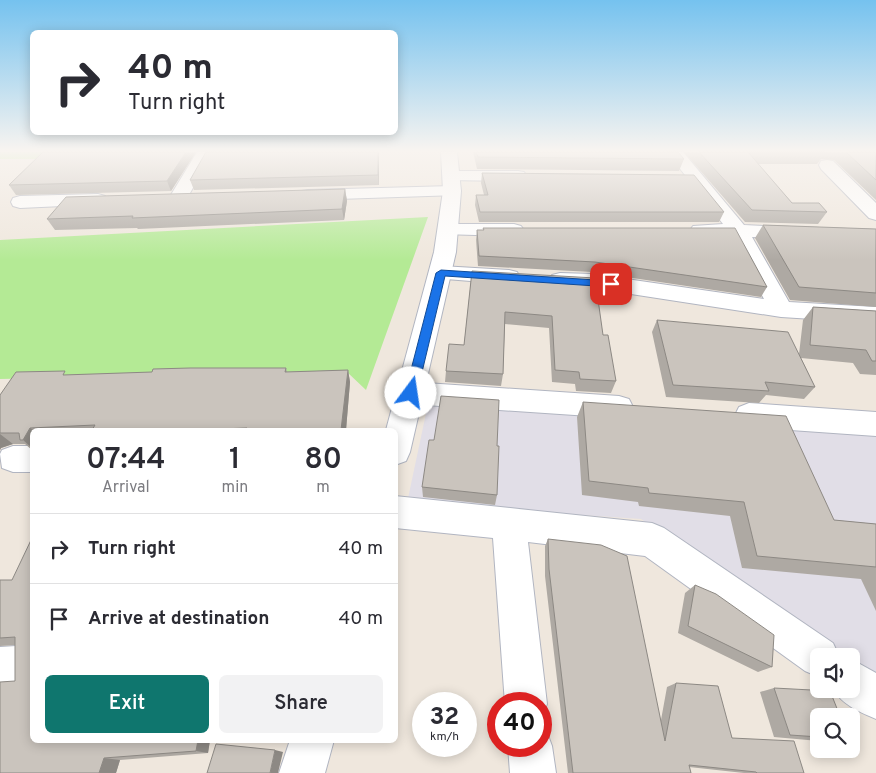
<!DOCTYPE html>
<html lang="en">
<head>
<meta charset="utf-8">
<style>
  :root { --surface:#fff; --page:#f2f2f3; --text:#2b2b33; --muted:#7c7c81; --line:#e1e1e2; --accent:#0f766e }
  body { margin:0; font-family:Overpass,sans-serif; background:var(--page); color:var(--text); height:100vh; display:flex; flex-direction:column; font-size:19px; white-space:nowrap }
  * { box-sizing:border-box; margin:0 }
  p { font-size:16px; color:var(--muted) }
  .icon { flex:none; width:28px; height:28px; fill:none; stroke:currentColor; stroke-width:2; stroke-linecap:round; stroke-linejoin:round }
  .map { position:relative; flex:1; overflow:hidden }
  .drawer { position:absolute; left:30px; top:428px; width:368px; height:315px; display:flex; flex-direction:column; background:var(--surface); border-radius:8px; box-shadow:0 2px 12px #0003 }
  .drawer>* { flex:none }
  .banner { position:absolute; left:30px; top:30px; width:368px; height:105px; border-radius:8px; box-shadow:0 2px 12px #0003; background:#fff; color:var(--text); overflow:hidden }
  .controls { position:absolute; left:810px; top:648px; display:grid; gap:10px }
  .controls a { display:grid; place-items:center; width:50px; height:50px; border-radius:8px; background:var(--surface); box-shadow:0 2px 12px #0003; font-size:25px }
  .speed { position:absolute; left:412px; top:692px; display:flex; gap:10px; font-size:25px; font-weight:700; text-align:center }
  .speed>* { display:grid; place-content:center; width:65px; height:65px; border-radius:50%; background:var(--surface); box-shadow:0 2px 12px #0003; line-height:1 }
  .speed small { font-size:12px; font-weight:400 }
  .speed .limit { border:8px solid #d22; background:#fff; color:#111 }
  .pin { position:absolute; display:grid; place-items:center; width:42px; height:42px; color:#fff; margin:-21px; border-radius:10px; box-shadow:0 2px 8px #0006 }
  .me { position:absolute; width:55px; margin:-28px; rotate:14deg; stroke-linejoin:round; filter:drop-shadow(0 0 4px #0008) }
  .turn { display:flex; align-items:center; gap:18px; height:105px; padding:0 15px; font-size:22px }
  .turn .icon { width:65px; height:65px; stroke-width:2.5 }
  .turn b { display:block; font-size:35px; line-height:42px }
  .eta { display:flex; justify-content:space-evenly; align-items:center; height:85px; text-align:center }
  .eta b { font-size:30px; font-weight:600; line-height:35px }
  .action { display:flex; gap:10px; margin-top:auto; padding:10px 15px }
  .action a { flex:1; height:58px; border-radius:8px; background:var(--accent); color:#fff; font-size:20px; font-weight:600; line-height:58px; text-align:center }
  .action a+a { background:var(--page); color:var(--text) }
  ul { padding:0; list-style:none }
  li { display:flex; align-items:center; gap:15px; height:70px; padding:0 15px; border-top:1px solid var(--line) }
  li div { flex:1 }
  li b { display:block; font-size:19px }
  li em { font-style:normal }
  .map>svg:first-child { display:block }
  .industrial { fill:#e1dee7 }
  .green { fill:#b4ea95 }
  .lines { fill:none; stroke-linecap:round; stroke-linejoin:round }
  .minor-casing { stroke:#b1b5c1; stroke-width:2 }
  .tertiary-casing { stroke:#b1b5c1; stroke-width:2 }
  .minor { fill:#fff; fill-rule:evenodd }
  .tertiary { fill:#fff; fill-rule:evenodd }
  .wall { fill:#aea9a3 }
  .shaded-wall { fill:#8d8984 }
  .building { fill:#cac4bd; stroke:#8d8984 }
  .route { fill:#1a73e8; stroke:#114b97 }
</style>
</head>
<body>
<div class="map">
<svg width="876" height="773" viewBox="0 0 876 773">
  <rect width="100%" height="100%" fill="#efe7dd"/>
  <path class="industrial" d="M428,404L876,433V674L641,519L407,503Z"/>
  <path class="green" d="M0,152H50L39,159H0Z
    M428,217L366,390L347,372L0,379V240Z"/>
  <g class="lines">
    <defs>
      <path id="minor" d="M197,152H213L185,202H171L169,198Z
        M667,152H683L744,225L804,228L807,232L804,236L797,238L752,237L789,302L876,307V323L781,317L592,288L552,285L549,280L552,275L560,273L592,274L764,299L731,237L693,234L690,230L693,226L723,224Z
        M827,160L833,161L876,203V220L869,218L821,169L819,165L821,161Z
        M452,171H518L524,172L527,176L524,180L518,181L446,180L443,176L446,172Z
        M452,186L458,187L461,191L458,195L308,200L302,199L299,195L302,191L308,190Z
        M98,194L105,196L107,200L105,204L20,208L13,206L11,202L13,198L20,196Z
        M448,224H514L521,226L524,230L521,234L514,236L441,234L438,230L441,226Z
        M441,266L509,270L517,272L520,277L517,282L509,284L433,278L430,273L433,268Z
        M411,382L619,396L629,399L633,407L629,415L619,418L411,404L401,401L397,393L401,385Z
        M749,403L876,412V436L749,427L739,423L735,415L739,407Z
        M13,446H32V472H13L2,468L0,454L2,450Z
        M395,496L652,523L664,528L833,643L839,656H819V677L805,671L645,556L528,542L547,704L541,719V704H505L493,538L395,528Z
        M32,645V685L0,687V647Z
        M851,659L876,673V719C862,713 840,704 834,689H851Z
        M541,728L546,730L552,746L556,773H510L508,746H541Z"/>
      <path id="tertiary" d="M441,152H457L461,191L456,252L410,452L406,461L395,465V430H386L434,252L443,191Z
        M290,740H334L325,773H279Z"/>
    </defs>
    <use href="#minor" class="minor-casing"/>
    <use href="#tertiary" class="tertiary-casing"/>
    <use href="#minor" class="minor"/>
    <use href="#tertiary" class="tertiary"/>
  </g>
  <path class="wall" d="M43,152H196L171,191L16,195L9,185Z
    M379,152V185L194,190L190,180Z
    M473,152H678L684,159L679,171L477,169Z
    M684,152H876V200L834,160L821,159L817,164H758L792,203L827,212L818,224L745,222Z
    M482,173L724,212L719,222H479L475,205L476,195H484L481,183Z
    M345,189L347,201L344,220L138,229L137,228L55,230L47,219Z
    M763,225L876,229V307L790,300L755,238Z
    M483,228L767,287L761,297L592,272L478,266L476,240L477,230H483Z
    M472,271L603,335L616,381L611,393L576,391L575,384L552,382L549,328L505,324L503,374L501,386L445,382L446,371L464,345Z
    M813,307L876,311V375L860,374L853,363L801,358L815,387L804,399L766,395L759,403L666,397L652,332L657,320L799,354L803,320Z
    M286,368L287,372L348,370L350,382L346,430H32V450L25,444H13L1,448L0,450V395L69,375Z
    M583,402L834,520L876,524V611L861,579L742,568L730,516L639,506L638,502L582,495L577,417Z
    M497,446V495L495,505L423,497L422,487Z
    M548,539L661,720L667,687L676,683L732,738L804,773H744L689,767L691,773H568L545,576V546Z
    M0,580H12L32,740H210L208,753L120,760L116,773H0L15,681V645L0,646Z
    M695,585L772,667L758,672L678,633L685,593Z
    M774,688L819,716V741L774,737L760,692Z"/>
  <path class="shaded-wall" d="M186,152H196L171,191L167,181Z
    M378,152H379V185L378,175Z
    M345,189L347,201L344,220L342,209Z
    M348,370L350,382L346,430H341Z
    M30,428L33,430H32V448L23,440Z
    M0,434L13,444L1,448L0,450Z
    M198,740H210L208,753L196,751Z
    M275,750L283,752L278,773H270Z
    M104,758L120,760L116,773H99Z"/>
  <path class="building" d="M43,152H186L167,181L9,185Z
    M206,152H378V175L190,180Z
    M476,152H678L684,159L478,157Z
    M699,152H825H748L792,203H819L827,212L752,210Z
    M846,152H876V180Z
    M482,173L694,175L724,212H480L476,195H488Z
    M345,189L342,209L132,218L133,216L47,219L66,197Z
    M763,225L876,229V293L799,287Z
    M483,228H735L767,287L595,262L479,256L477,230H484Z
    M472,271L595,278L603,335H608L616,381L580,379L579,372L555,370L552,316L505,312L503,374L446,371L449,344L464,345Z
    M813,307L876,311V361H872L866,350L810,345Z
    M657,320L788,332L815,387L765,382L769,391L673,385Z
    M190,368H286L285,372L348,370L341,430H246L247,428L193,430H92L95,425L30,428L23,440H20L19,433H0V395L16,372L65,371L63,375L152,372L153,369Z
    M441,396L499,400L497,446H499L497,495L422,487L429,440H434Z
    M583,402L786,416L834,520L876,524V567L757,556L744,502L649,493L648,488L589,481Z
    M32,538V740H198L196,751L104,758L99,773H0V682L15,681V637L0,638V580H12Z
    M548,539L601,545L627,556L665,741L676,683L718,686L732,738L794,741L804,773H757L756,772L689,765L691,773H573L549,569Z
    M695,585L716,594L774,635L772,667L688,626Z
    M774,688L830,691L840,716H819V737L790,735Z
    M216,744L275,750L270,773H207Z"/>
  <linearGradient id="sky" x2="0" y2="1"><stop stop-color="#75c2ef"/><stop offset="0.58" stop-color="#f8f4f0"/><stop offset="1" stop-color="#f8f4f0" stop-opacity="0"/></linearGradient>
  <rect width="876" height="260" fill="url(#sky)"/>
  <path class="route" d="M441,270L611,281L616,284L611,287L445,276L417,393L411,397L405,393L436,273Z"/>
</svg>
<div class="controls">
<a><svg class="icon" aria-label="sound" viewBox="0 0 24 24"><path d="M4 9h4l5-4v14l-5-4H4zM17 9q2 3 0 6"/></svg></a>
<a><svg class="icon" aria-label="search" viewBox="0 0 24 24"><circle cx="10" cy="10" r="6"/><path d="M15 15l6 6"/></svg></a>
</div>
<div class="speed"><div>32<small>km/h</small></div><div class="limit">40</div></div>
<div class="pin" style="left:611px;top:284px;background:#d93025"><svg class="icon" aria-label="arrive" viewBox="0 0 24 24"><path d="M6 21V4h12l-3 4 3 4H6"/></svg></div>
<svg class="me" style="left:411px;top:393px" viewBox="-20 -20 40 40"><circle r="19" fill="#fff"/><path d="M0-13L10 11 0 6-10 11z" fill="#1a73e8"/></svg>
<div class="banner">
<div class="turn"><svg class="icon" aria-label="right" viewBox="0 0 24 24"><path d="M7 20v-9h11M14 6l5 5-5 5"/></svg><div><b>40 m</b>Turn right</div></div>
</div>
<section class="drawer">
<div class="eta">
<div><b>07:44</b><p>Arrival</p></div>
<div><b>1</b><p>min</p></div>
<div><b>80</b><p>m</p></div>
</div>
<ul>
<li><svg class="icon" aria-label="right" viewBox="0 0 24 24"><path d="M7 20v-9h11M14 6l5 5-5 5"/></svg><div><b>Turn right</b></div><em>40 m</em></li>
<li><svg class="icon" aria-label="arrive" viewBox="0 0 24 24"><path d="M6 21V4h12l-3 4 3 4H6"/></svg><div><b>Arrive at destination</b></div><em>40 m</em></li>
</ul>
<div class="action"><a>Exit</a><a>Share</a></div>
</section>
</div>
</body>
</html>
